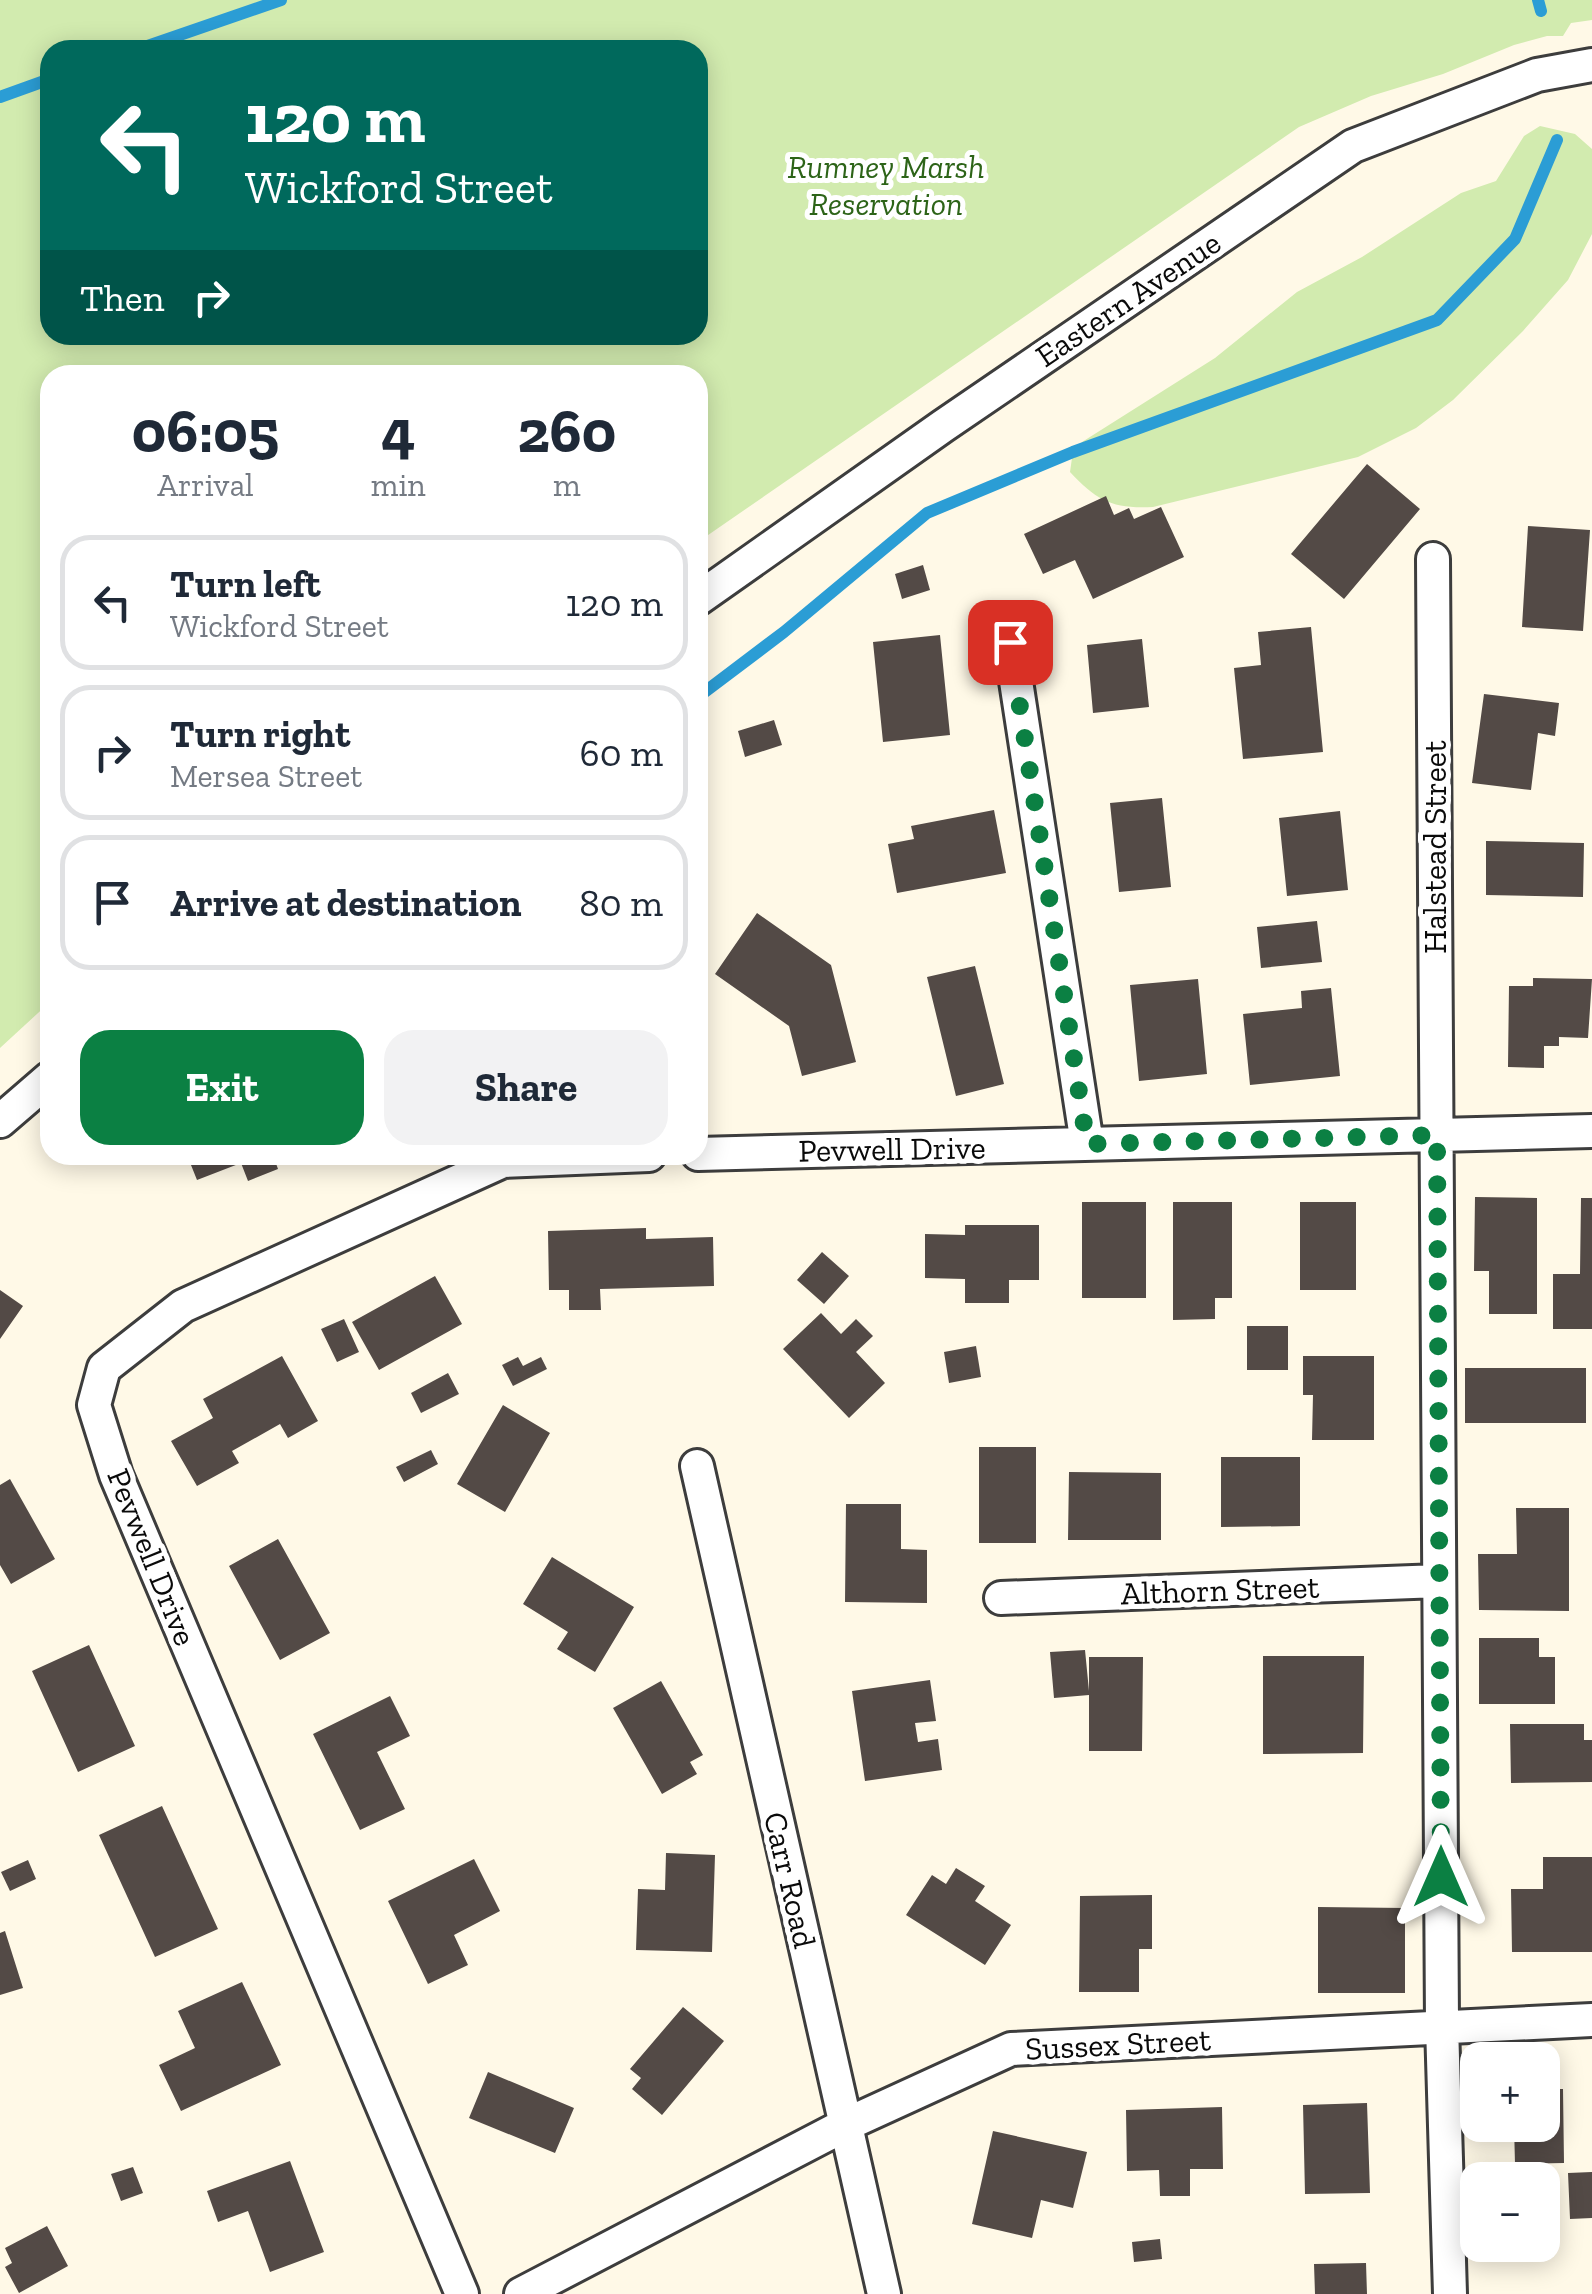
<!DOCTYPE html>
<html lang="en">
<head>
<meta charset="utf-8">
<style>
  :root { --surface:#fff; --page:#f2f2f3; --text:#1f2937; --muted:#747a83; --line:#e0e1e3; --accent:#0b8043 }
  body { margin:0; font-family:"Zilla Slab",serif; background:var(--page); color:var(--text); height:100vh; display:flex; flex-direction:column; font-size:38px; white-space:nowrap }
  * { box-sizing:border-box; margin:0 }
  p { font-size:32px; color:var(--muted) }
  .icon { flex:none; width:55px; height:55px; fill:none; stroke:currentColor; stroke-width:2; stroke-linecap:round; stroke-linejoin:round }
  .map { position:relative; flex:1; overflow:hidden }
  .side { position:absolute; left:40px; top:365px; width:668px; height:800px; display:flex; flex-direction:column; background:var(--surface); border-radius:30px; box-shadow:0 5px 25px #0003 }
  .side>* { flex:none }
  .guide { position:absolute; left:40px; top:40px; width:668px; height:305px; border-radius:30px; box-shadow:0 5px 25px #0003; background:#00695c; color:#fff; overflow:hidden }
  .fabs { position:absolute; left:1460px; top:2042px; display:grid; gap:20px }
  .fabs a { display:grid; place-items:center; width:100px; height:100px; border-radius:20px; background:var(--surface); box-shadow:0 5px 25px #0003; font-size:50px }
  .pin { position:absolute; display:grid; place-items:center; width:85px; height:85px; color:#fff; margin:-42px; border-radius:20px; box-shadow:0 5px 15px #0006 }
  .me { position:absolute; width:110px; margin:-55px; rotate:0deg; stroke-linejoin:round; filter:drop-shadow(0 0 8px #0008) }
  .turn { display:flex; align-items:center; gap:35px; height:210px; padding:0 40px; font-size:45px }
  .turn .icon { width:130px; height:130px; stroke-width:2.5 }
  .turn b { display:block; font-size:70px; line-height:85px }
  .then { display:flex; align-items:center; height:95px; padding:0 40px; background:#0003; gap:20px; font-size:38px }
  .eta { display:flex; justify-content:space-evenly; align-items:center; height:170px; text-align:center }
  .eta b { font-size:60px; font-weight:700; line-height:70px }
  .button { display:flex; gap:20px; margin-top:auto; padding:20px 40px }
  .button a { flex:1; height:115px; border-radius:30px; background:var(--accent); color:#fff; font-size:40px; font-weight:700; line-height:115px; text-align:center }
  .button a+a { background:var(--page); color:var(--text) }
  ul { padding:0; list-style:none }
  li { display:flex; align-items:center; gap:30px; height:135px; margin:0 20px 15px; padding:0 20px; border:5px solid var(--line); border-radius:30px }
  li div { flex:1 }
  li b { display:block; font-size:38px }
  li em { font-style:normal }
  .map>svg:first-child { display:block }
  .green { fill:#d2ebaf; fill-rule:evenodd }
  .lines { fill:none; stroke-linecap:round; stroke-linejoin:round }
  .stream { stroke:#2b9dd5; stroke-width:12 }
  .building { fill:#534a46 }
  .minor-casing { stroke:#3d3d3d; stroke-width:38 }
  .minor { stroke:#fff; stroke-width:32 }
  .route { stroke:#0b8043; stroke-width:18; stroke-dasharray:0 32.4 }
  .labels { text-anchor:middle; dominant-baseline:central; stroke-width:10; stroke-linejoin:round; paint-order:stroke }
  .park-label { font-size:32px; font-style:italic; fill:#2d6418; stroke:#fff }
  .street-label { font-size:32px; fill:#0a0a0a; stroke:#fff }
</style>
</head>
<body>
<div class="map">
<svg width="1592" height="2294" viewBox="0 0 1592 2294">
  <rect width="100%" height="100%" fill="#fff9e7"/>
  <path class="green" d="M0,0H1592V20L1571,23L1563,36H1547L1514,45L1443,74L1371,96L1299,127L698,542V375H50V1002L0,1048ZM50,50H698V335H50Z
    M1540,126L1575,134L1592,149V234L1568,280L1523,331L1453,400L1416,428L1358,457L1153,507C1113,509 1097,501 1070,472L1072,458L1082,442L1215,358L1297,292L1362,257L1461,193L1496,181L1524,136Z"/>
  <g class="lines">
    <path class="stream" d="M1538,0L1541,11
      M136,50L281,0
      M0,97L50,79
      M698,697L784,632L927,513L1073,452L1437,320L1515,239L1557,140"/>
  </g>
  <path class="building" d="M1367,464L1420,509L1344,599L1291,554Z
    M1106,496L1114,515L1129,508L1134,519L1161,507L1184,557L1093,599L1075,560L1043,574L1024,534Z
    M1528,526L1590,530L1583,631L1522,627Z
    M923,565L930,590L902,599L895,574Z
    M1311,627L1323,752L1243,759L1234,668L1261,665L1258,632Z
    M940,635L950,735L883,742L873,642Z
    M1142,639L1149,707L1093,713L1087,645Z
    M1484,694L1559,703L1555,736L1538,733L1531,790L1472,783Z
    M774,720L782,745L745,757L738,731Z
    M1162,798L1171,887L1119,892L1110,803Z
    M994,810L1006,873L897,893L888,844L914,839L911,826Z
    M1340,811L1348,890L1287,896L1279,818Z
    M1486,841L1584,843L1583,897L1486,895Z
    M757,913L831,965L856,1062L802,1076L789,1026L715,974Z
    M1317,921L1322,962L1261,968L1257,927Z
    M975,966L1004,1084L956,1096L927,977Z
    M1533,978L1592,979L1588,1038L1559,1037V1046H1544V1068L1508,1067L1509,986H1533Z
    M1198,979L1207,1074L1139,1081L1130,985Z
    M1331,988L1340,1076L1250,1085L1243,1014L1302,1008L1301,991Z
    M187,1155H273L278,1169L248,1181L241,1163L197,1180Z
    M1475,1197L1537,1198V1314H1489V1271H1474Z
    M1581,1198H1592V1329H1553V1274H1580Z
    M1082,1202H1146V1298H1082Z
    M1173,1202H1232V1298H1215V1319L1173,1320Z
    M1300,1202H1356V1290H1300Z
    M965,1225H1039V1280H1009V1303H965V1279L925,1278V1234L965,1235Z
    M646,1228V1239L713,1237L714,1286L600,1289L601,1310H569V1290H549L548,1231Z
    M822,1252L849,1276L824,1304L797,1280Z
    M435,1276L462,1324L379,1370L352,1322Z
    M0,1290L23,1306L0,1339Z
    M821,1313L841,1334L856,1319L873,1336L856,1352L885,1383L849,1418L783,1349Z
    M344,1319L359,1352L337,1362L321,1329Z
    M1247,1326H1288V1370H1247Z
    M976,1346L981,1377L949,1383L944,1352Z
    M282,1356L318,1421L288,1438L280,1424L232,1451L239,1463L197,1486L171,1441L213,1418L203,1399Z
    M1303,1356H1374V1440H1312L1313,1395H1303Z
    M518,1357L523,1366L541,1357L547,1369L513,1386L502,1365Z
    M1465,1368H1586V1423H1465Z
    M448,1373L459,1394L421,1413L411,1393Z
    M503,1405L550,1433L505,1512L457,1484Z
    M979,1447H1036V1543H979Z
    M431,1450L438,1464L404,1482L396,1467Z
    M1221,1457H1300V1526L1221,1527Z
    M1069,1472L1161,1473V1540H1068Z
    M10,1479L55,1559L11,1584L0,1565V1485Z
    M846,1504H901V1549L927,1550V1603L845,1602Z
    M1516,1508H1569V1611L1479,1610L1478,1554H1517Z
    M278,1539L330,1633L280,1660L229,1566Z
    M552,1557L634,1607L595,1672L557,1649L568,1632L523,1604Z
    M1479,1638H1539V1657H1555V1704H1479Z
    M89,1645L135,1746L78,1772L32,1671Z
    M1085,1650L1089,1691V1657H1143L1142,1751H1089V1695L1054,1698L1050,1652Z
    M1263,1656H1364L1363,1753L1263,1754Z
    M930,1680L936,1721L915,1723L918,1742L938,1739L942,1770L865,1781L852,1691Z
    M661,1681L703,1755L690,1762L697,1774L662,1794L613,1708Z
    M390,1696L410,1736L377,1752L405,1809L360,1830L313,1734Z
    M1510,1724H1584V1740H1592V1782L1511,1783Z
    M162,1806L218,1929L155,1957L99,1835Z
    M666,1853L715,1855L712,1952L636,1950L638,1889L665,1890Z
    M1543,1857H1592V1952H1512L1511,1889H1543Z
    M474,1859L500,1911L454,1935L468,1965L428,1984L388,1901Z
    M28,1860L36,1879L10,1891L1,1872Z
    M956,1868L985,1886L975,1901L1011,1925L985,1965L906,1915L932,1875L946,1884Z
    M1152,1895V1949H1139V1992H1079L1080,1896Z
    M1318,1907L1405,1908V1993H1318Z
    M5,1931L23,1988L0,1995V1933Z
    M242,1982L281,2065L181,2111L159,2065L195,2048L178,2011Z
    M683,2007L724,2041L662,2115L632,2089L641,2078L630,2069Z
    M488,2072L574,2108L555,2153L469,2118Z
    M1542,2089H1563L1564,2163L1515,2164L1514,2125H1542Z
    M1367,2103L1370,2193L1305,2194L1303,2105Z
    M1222,2107L1223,2169H1190V2196H1160L1159,2170L1127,2171L1126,2110Z
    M993,2131L1087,2152L1073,2208L1041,2200L1032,2238L972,2224Z
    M290,2161L324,2252L270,2272L248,2211L218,2222L207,2191Z
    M133,2167L143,2193L121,2201L111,2174Z
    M1592,2172V2218L1570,2219L1568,2173Z
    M47,2226L68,2266L19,2293L5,2267L12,2263L5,2248Z
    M1160,2239L1162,2259L1134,2262L1132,2242Z
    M1366,2263L1367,2294H1315L1314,2264Z"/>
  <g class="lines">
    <defs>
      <path id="minor" d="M1433,559L1442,2025L1450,2294
        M698,599L943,426L1353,146L1537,75L1592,65
        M1010,642L1087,1144
        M0,1121L50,1078
        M698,1154L1592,1131
        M697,1466L884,2294
        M1001,1598L1439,1581
        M462,2294L116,1475L94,1405L104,1368L183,1306L503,1161L649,1155
        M521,2294L845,2125L1011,2049L1592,2020"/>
    </defs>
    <use href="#minor" class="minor-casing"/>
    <use href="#minor" class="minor"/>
  </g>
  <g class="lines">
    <path class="route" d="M1010,642L1087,1144L1437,1135L1441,1877"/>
  </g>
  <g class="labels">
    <g class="park-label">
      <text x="886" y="167">Rumney Marsh<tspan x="886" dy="37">Reservation</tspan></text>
    </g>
    <g class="street-label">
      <text transform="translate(1128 299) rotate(-34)">Eastern Avenue</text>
      <text transform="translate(1435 847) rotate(-90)">Halstead Street</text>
      <text transform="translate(892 1149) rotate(-1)">Pevwell Drive</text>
      <text transform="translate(152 1557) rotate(68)">Pevwell Drive</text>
      <text transform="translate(1220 1590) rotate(-2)">Althorn Street</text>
      <text transform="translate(790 1880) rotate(77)">Carr Road</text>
      <text transform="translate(1118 2044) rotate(-3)">Sussex Street</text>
    </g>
  </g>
</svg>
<div class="fabs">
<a>+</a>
<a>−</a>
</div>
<div class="pin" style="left:1010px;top:642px;background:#d93025"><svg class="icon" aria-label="arrive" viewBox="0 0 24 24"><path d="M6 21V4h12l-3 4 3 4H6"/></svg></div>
<svg class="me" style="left:1441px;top:1877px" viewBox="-20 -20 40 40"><path d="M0-17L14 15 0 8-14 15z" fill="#0b8043" stroke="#fff" stroke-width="4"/></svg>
<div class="guide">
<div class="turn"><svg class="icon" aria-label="left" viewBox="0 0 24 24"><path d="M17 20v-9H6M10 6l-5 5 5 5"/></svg><div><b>120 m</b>Wickford Street</div></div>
<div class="then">Then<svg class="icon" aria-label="right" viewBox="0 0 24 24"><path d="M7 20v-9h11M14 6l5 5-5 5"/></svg></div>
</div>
<section class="side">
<div class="eta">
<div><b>06:05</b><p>Arrival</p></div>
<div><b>4</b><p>min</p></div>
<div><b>260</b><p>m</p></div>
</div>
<ul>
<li><svg class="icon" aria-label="left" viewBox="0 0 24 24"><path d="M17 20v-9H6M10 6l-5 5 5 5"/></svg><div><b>Turn left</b><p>Wickford Street</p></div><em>120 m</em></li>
<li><svg class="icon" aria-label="right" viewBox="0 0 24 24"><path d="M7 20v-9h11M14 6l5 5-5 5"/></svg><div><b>Turn right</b><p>Mersea Street</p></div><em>60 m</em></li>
<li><svg class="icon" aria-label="arrive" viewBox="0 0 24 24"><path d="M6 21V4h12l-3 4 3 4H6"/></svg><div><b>Arrive at destination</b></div><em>80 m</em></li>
</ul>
<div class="button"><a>Exit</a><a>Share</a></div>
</section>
</div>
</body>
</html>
